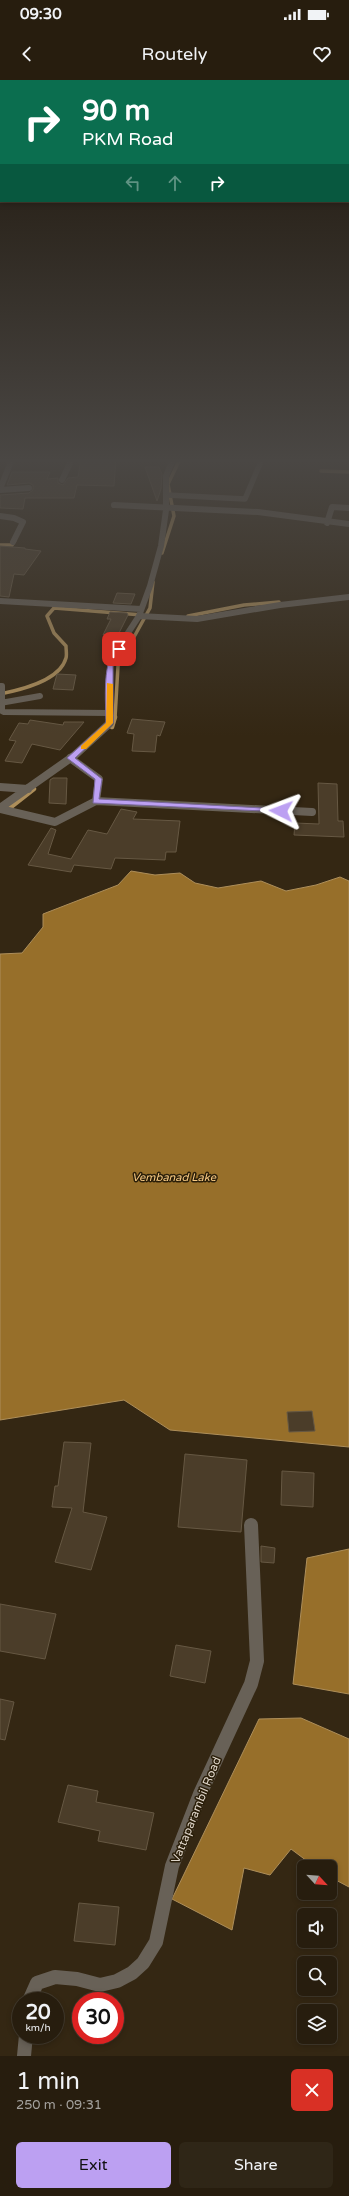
<!DOCTYPE html>
<html lang="en">
<head>
<meta charset="utf-8">
<style>
  :root { --surface:#271d0e; --page:#2f2617; --text:#f1f3f6; --muted:#a4a29e; --line:#433b2e; --accent:#bca0f2 }
  body { margin:0; font-family:"Varela Round",sans-serif; background:var(--page); color:var(--text); height:100vh; display:flex; flex-direction:column; font-size:15px; white-space:nowrap }
  * { box-sizing:border-box; margin:0 }
  p { font-size:13px; color:var(--muted) }
  .icon { flex:none; width:22px; height:22px; fill:none; stroke:currentColor; stroke-width:2; stroke-linecap:round; stroke-linejoin:round }
  .map { position:relative; height:1976px; overflow:hidden }
  .panel { display:flex; flex-direction:column; background:var(--surface); flex:1 }
  .panel>* { flex:none }
  .hud { position:absolute; left:0px; top:0px; width:349px; height:122px; box-shadow:0 2px 6px #0003,0 0 0 1px var(--line); background:#0b6e4f; color:#fff; overflow:hidden }
  .needle { width:26px; rotate:116deg }
  .buttons { position:absolute; left:297px; top:1780px; display:grid; gap:8px }
  .buttons a { display:grid; place-items:center; width:40px; height:40px; border-radius:6px; background:var(--surface); box-shadow:0 2px 6px #0003,0 0 0 1px var(--line); font-size:20px }
  .speed { position:absolute; left:12px; top:1912px; display:flex; gap:8px; font-size:20px; font-weight:700; text-align:center }
  .speed>* { display:grid; place-content:center; width:52px; height:52px; border-radius:50%; background:var(--surface); box-shadow:0 2px 6px #0003,0 0 0 1px var(--line); line-height:1 }
  .speed small { font-size:10px; font-weight:400 }
  .speed .limit { border:6px solid #d22; background:#fff; color:#111 }
  .pin { position:absolute; display:grid; place-items:center; width:34px; height:34px; color:#fff; margin:-17px; border-radius:8px; box-shadow:0 2px 6px #0006 }
  .me { position:absolute; width:44px; margin:-22px; rotate:273deg; stroke-linejoin:round; filter:drop-shadow(0 0 3px #0008) }
  .turn { display:flex; align-items:center; gap:14px; height:84px; padding:0 16px; font-size:18px }
  .turn .icon { width:52px; height:52px; stroke-width:2.5 }
  .turn b { display:block; font-size:28px; line-height:34px }
  .lanes { display:flex; align-items:center; height:38px; padding:0 16px; background:#0003; justify-content:center; gap:20px; direction:ltr }
  .lanes .off { opacity:.35 }
  .round { display:grid; place-items:center; flex:none; width:42px; height:42px; border-radius:6px; background:var(--page) }
  .headline { display:flex; align-items:center; justify-content:space-between; height:68px; padding:0 16px }
  h1 { font-size:24px; font-weight:600; line-height:30px }
  .cta { display:flex; gap:8px; margin-top:auto; padding:8px 16px }
  .cta a { flex:1; height:46px; border-radius:6px; background:var(--accent); color:#111; font-size:16px; font-weight:600; line-height:46px; text-align:center }
  .cta a+a { background:var(--page); color:var(--text) }
  .status { display:flex; justify-content:space-between; align-items:center; height:28px; padding:0 20px; background:var(--surface); direction:ltr }
  .status svg { height:11px; fill:currentColor }
  header { display:flex; justify-content:space-between; align-items:center; height:52px; padding:0 16px; background:var(--surface); font-size:18px; font-weight:600 }
  .map>svg:first-child { display:block }
  .water { fill:#976f2a; stroke:#ad8e5a }
  .lines { fill:none; stroke-linecap:round; stroke-linejoin:round }
  .stream-far1 { stroke:#ad8e5a; stroke-width:3.5 }
  .stream { stroke:#ad8e5a; stroke-width:4.5 }
  .building { fill:#4b3d29; stroke:#665843 }
  .lane { stroke:#686157; stroke-width:5.5 }
  .street-far2 { stroke:#686157; stroke-width:6 }
  .street-far1 { stroke:#686157; stroke-width:8 }
  .street { stroke:#686157; stroke-width:14 }
  .route { fill:#bca0f2; stroke:#7a689d }
  .slow { fill:#f59e0b }
  .labels { text-anchor:middle; dominant-baseline:central; stroke-width:3; stroke-linejoin:round; paint-order:stroke }
  .water-label { font-size:11px; font-style:italic; fill:#facc85; stroke:#2a1e09 }
  .near-street-label { font-size:12px; fill:#dfd6ca; stroke:#2a1e09 }
</style>
</head>
<body>
<div class="status"><b>09:30</b><svg viewBox="0 0 49 12"><path d="M0 12V9h3v3zM5 12V6h3v6zM10 12V3h3v9zM15 12V0h3v12zM26 1h20v11H26zM47 4h2v5h-2z"/></svg></div>
<header><svg class="icon" aria-label="back" viewBox="0 0 24 24"><path d="M15 5l-7 7 7 7"/></svg>Routely<svg class="icon" aria-label="heart" viewBox="0 0 24 24"><path d="M12 20l-8-8c-3-5 5-10 8-4 3-6 11-1 8 4z"/></svg></header>
<div class="map">
<svg width="349" height="1976" viewBox="0 0 349 1976">
  <rect width="100%" height="100%" fill="#342713"/>
  <path class="water" d="M131,791L155,795L180,793L195,803L218,808L261,801L286,811L316,805L340,797L349,801V1367L170,1350L124,1320L0,1340V874L22,873L43,847V834L118,805Z
    M349,1469V1614L293,1604L307,1478Z
    M301,1638L349,1659V1807L330,1797V1787H315L291,1769L270,1795L244,1788L232,1850L172,1819L259,1639Z"/>
  <g class="lines">
    <path class="stream-far1" d="M321,391L349,392
      M0,465H12L15,460
      M162,473L174,436L168,404L180,379
      M188,536L244,525L279,522
      M0,614C20,610 60,601 66,578C67,575 66,570 66,566L54,553L47,536L54,528L142,535
      M115,638L118,586L150,528L153,502"/>
    <path class="stream" d="M112,647L115,637
      M6,731L34,709"/>
  </g>
  <path class="building" d="M81,379H116L114,406L77,405L74,418H25L23,429L0,428V415L29,413L33,410V405L29,403L7,405L12,392H50L47,399L58,398V403L63,405L68,398L78,397Z
    M145,387H159L162,394L161,409L157,421Z
    M0,466L25,468V469L41,471L24,495L14,494L9,517L0,516Z
    M117,513L135,514L131,524L113,523Z
    M110,532L127,533L128,535L117,557L103,555L111,539H107Z
    M57,594L76,595L73,610L53,609Z
    M132,639L165,642L160,656L157,655L155,672L132,671L134,654L127,653Z
    M30,640L63,645L64,642H84L60,670L32,664L22,683L5,681L16,661L9,660L19,643L28,644Z
    M53,698H67L66,724L49,723L50,700Z
    M318,703L337,704L338,741H343L344,757L294,755L295,743L319,744Z
    M121,729L137,732L133,739L180,741L176,772H166L165,780L115,778L111,789L74,785L71,792L28,785L51,748L56,750L48,774L71,779L88,750L107,754Z
    M312,1331L315,1351L289,1352L287,1332Z
    M64,1362L91,1363L83,1432L107,1437L91,1490L55,1482L72,1428L52,1427L55,1406H58Z
    M185,1374L247,1380L241,1452L178,1447Z
    M282,1391L314,1393L313,1427L281,1425Z
    M261,1466L275,1468L274,1483L261,1482Z
    M0,1524L56,1534L45,1579L0,1571Z
    M176,1565L211,1571L205,1603L170,1596Z
    M0,1619L14,1622L5,1660L0,1659Z
    M68,1705L98,1711L96,1722L154,1733L146,1770L98,1761L100,1751L58,1742Z
    M79,1823L119,1827L115,1865L74,1861Z"/>
  <g class="lines">
    <path class="lane" d="M167,415L245,419L262,379"/>
    <path class="street-far2" d="M62,400L72,379
      M0,409L12,379
      M0,410L29,408
      M114,425L258,432L349,444
      M0,436L14,438L23,442L13,462
      M327,443L332,427L349,428
      M0,521L141,529
      M139,536L197,539L280,525L349,517
      M0,606H2V631L4,632L110,633
      M0,623L40,616
      M110,638V587L124,559L139,536L150,506L161,466L166,430V396L173,379"/>
    <path class="street-far1" d="M70,678L99,699L96,721L312,732
      M0,707L28,709
      M0,728L75,675L110,643V637
      M0,729L55,742L96,721"/>
    <path class="street" d="M29,1921L37,1903L55,1897L77,1899L100,1905L117,1901L132,1893L143,1883L156,1862L172,1786L200,1714L251,1604L257,1581L251,1445
      M24,1976L26,1955"/>
  </g>
  <linearGradient id="sky" x2="0" y2="1"><stop stop-color="#1d150a"/><stop offset="0.58" stop-color="#4a4744"/><stop offset="1" stop-color="#4a4744" stop-opacity="0"/></linearGradient>
  <rect width="349" height="656" fill="url(#sky)"/>
  <path class="route" d="M119,567L122,569L113,586V643L75,678L102,699L99,719L281,729L285,731L284,732L93,723L95,699L67,678L106,643C106,625 101,575 119,567Z"/>
  <path class="slow" d="M107,603L113,604V643L86,669H81V666L106,643Z"/>
  <g class="labels">
    <g class="water-label">
      <text x="174" y="1097">Vembanad Lake</text>
    </g>
    <g class="near-street-label">
      <text transform="translate(196 1730) rotate(-68)">Vattaparambil Road</text>
    </g>
  </g>
</svg>
<div class="buttons">
<a><svg class="needle" viewBox="-14 -14 28 28"><path d="M0-13l5 13h-10z" fill="#e53935"/><path d="M0 13l5-13h-10z" fill="#a4a29e"/></svg></a>
<a><svg class="icon" aria-label="sound" viewBox="0 0 24 24"><path d="M4 9h4l5-4v14l-5-4H4zM17 9q2 3 0 6"/></svg></a>
<a><svg class="icon" aria-label="search" viewBox="0 0 24 24"><circle cx="10" cy="10" r="6"/><path d="M15 15l6 6"/></svg></a>
<a><svg class="icon" aria-label="layers" viewBox="0 0 24 24"><path d="M12 4l9 5-9 5-9-5zM3 14l9 5 9-5"/></svg></a>
</div>
<div class="speed"><div>20<small>km/h</small></div><div class="limit">30</div></div>
<div class="pin" style="left:119px;top:569px;background:#d93025"><svg class="icon" aria-label="arrive" viewBox="0 0 24 24"><path d="M6 21V4h12l-3 4 3 4H6"/></svg></div>
<svg class="me" style="left:281px;top:731px" viewBox="-20 -20 40 40"><path d="M0-17L14 15 0 8-14 15z" fill="#bca0f2" stroke="#fff" stroke-width="4"/></svg>
<div class="hud">
<div class="turn"><svg class="icon" aria-label="right" viewBox="0 0 24 24"><path d="M7 20v-9h11M14 6l5 5-5 5"/></svg><div><b>90 m</b>PKM Road</div></div>
<div class="lanes"><svg class="icon off" aria-label="left" viewBox="0 0 24 24"><path d="M17 20v-9H6M10 6l-5 5 5 5"/></svg><svg class="icon off" aria-label="ahead" viewBox="0 0 24 24"><path d="M12 20V5M6 11l6-6 6 6"/></svg><svg class="icon" aria-label="right" viewBox="0 0 24 24"><path d="M7 20v-9h11M14 6l5 5-5 5"/></svg></div>
</div>
</div>
<section class="panel">
<div class="headline"><div><h1>1 min</h1><p>250 m · 09:31</p></div><a class="round" style="background:#d93025;color:#fff"><svg class="icon" aria-label="close" viewBox="0 0 24 24"><path d="M6 6l12 12M18 6L6 18"/></svg></a></div>
<div class="cta"><a>Exit</a><a>Share</a></div>
</section>
</body>
</html>
